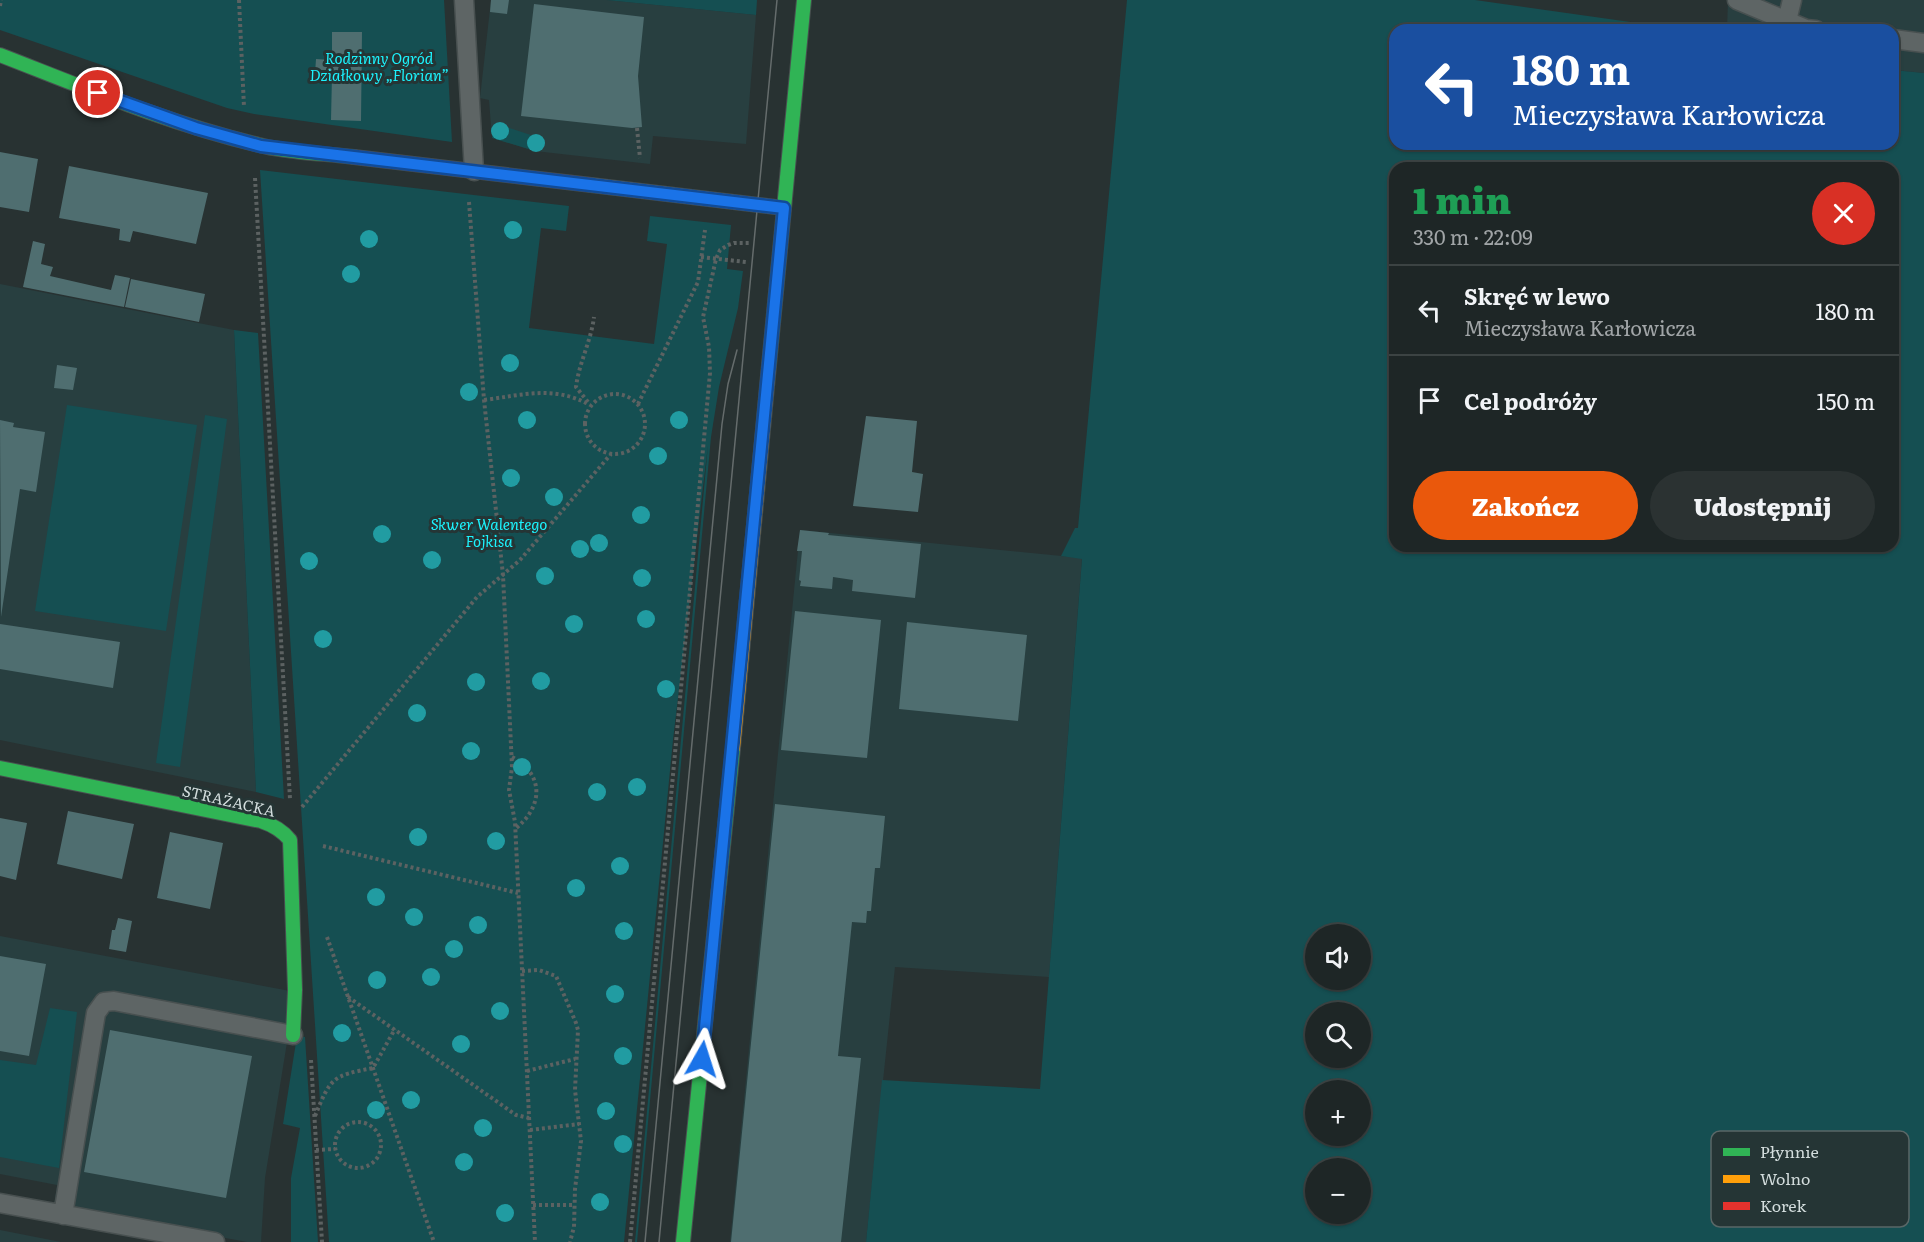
<!DOCTYPE html>
<html lang="pl">
<head>
<meta charset="utf-8">
<style>
  :root { --surface:#1e2626; --page:#2b3232; --text:#f1f3f6; --muted:#a1a5a7; --line:#3c4343; --accent:#ea580c }
  body { margin:0; font-family:Literata,serif; background:var(--page); color:var(--text); height:100vh; display:flex; flex-direction:column; font-size:22px; white-space:nowrap }
  * { box-sizing:border-box; margin:0 }
  p { font-size:20px; color:var(--muted) }
  .icon { flex:none; width:33px; height:33px; fill:none; stroke:currentColor; stroke-width:2; stroke-linecap:round; stroke-linejoin:round }
  .map { position:relative; flex:1; overflow:hidden }
  .details { position:absolute; left:1389px; top:162px; width:510px; height:390px; display:flex; flex-direction:column; background:var(--surface); border-radius:18px; box-shadow:0 2px 4px #0004,0 0 0 2px var(--line) }
  .details>* { flex:none }
  .banner { position:absolute; left:1389px; top:24px; width:510px; height:126px; border-radius:18px; box-shadow:0 2px 4px #0004,0 0 0 2px var(--line); background:#1a4fa0; color:#fff; overflow:hidden }
  .tools { position:absolute; left:1305px; top:924px; display:grid; gap:12px }
  .tools a { display:grid; place-items:center; width:66px; height:66px; border-radius:50%; background:var(--surface); box-shadow:0 2px 4px #0004,0 0 0 2px var(--line); font-size:30px }
  .pin { position:absolute; display:grid; place-items:center; width:51px; height:51px; color:#fff; margin:-26px; border:3px solid #fff; border-radius:50%; box-shadow:0 2px 6px #0007 }
  .me { position:absolute; width:66px; margin:-33px; rotate:6deg; stroke-linejoin:round; filter:drop-shadow(0 0 4px #0008) }
  .turn { display:flex; align-items:center; gap:21px; height:126px; padding:0 24px; font-size:27px }
  .turn .icon { width:78px; height:78px; stroke-width:2.5 }
  .turn b { display:block; font-size:42px; line-height:51px }
  .round { display:grid; place-items:center; flex:none; width:63px; height:63px; border-radius:32px; background:var(--page) }
  .overview { display:flex; align-items:center; justify-content:space-between; height:102px; padding:0 24px }
  h1 { font-size:36px; font-weight:800; line-height:45px; color:#1e9e55 }
  .primary-button { display:flex; gap:12px; margin-top:auto; padding:12px 24px }
  .primary-button a { flex:1; height:69px; border-radius:36px; background:var(--accent); color:#fff; font-size:24px; font-weight:800; line-height:69px; text-align:center }
  .primary-button a+a { background:var(--page); color:var(--text) }
  ul { padding:0; list-style:none }
  li { display:flex; align-items:center; gap:18px; height:90px; padding:0 24px; border-top:2px solid var(--line) }
  li div { flex:1 }
  li b { display:block; font-size:22px }
  li em { font-style:normal }
  .map>svg:first-child { display:block }
  .built { fill:#283f40 }
  .green { fill:#154f52; fill-rule:evenodd }
  .building { fill:#4f6e70 }
  .lines { fill:none; stroke-linecap:round; stroke-linejoin:round }
  .lane-casing { stroke:#485050; stroke-width:21 }
  .fast-casing { stroke:#485050; stroke-width:16 }
  .slow-casing { stroke:#485050; stroke-width:16 }
  .jam-casing { stroke:#485050; stroke-width:16 }
  .path { stroke:#5c6262; stroke-width:4; stroke-dasharray:3 3; stroke-linecap:butt }
  .lane { stroke:#5e6565; stroke-width:18 }
  .fast { stroke:#30b455; stroke-width:14 }
  .slow { stroke:#ff9f0a; stroke-width:14 }
  .jam { stroke:#e5322d; stroke-width:14 }
  .tram { stroke:#656c6c; stroke-width:1.5 }
  .tree { fill:#219ca2 }
  .route-casing { stroke:#114b97; stroke-width:15 }
  .route { stroke:#1a73e8; stroke-width:10 }
  .labels { text-anchor:middle; dominant-baseline:central; stroke-width:6; stroke-linejoin:round; paint-order:stroke }
  .park-label { font-size:15px; font-style:italic; fill:#1cf3fd; stroke:#253535 }
  .street-label { font-size:15px; fill:#d3dddd; stroke:#253535 }
  .key { fill:#253535; stroke:#596767; stroke-width:1.5 }
  .key-label { font-size:16px; fill:#d3dddd }
</style>
</head>
<body>
<div class="map">
<svg width="1924" height="1242" viewBox="0 0 1924 1242">
  <rect width="100%" height="100%" fill="#283232"/>
  <path class="built" d="M491,0H606L756,15L746,144L653,136L650,164L535,151L492,138L489,100L480,98Z
    M1728,0H1924V73L1893,70V30H1727Z
    M0,284L234,330L256,792L0,740Z
    M800,530L1082,558L1049,977L895,967L866,1242H730Z
    M0,936L290,991L289,1030L265,1178L261,1242H247L54,1206L57,1185L0,1174Z
    M0,1230L61,1242H0Z"/>
  <path class="green" d="M0,0H444L452,142L254,114L227,108L0,30Z
    M606,0H757L756,15Z
    M1127,0H1475L1687,30H1395V144H1893V70L1924,73V1242H866L882,1080L1040,1089L1082,559L1061,556L1075,528H1078ZM1395,168H1893V546H1395ZM1316,934H1360V980H1316ZM1316,1012H1360V1058H1316ZM1316,1090H1360V1136H1316ZM1316,1168H1360V1214H1316Z
    M497,124L540,138L542,143L540,148L535,151L492,138V128Z
    M260,170L569,206L566,231L541,228L529,328L654,344L667,244L647,241L650,216L731,225L727,269L743,271L738,308L719,387L711,437L637,1242H635L708,445L673,740L624,1242H329Z
    M234,330L258,333L284,799L256,792Z
    M67,405L197,425L166,631L35,611Z
    M205,415L227,419L180,767L156,763Z
    M50,1008L77,1012L59,1168L0,1157V1060L36,1065Z
    M297,1036L305,1037L318,1242H291V1178L300,1128L283,1124Z"/>
  <path class="building" d="M491,0H509L507,14L490,12Z
    M534,4L644,17L638,76L642,127L632,128L521,116Z
    M332,32H362L361,121L331,120L332,75L315,74L316,59L332,60Z
    M0,152L38,159L29,212L0,207Z
    M69,166L208,193L196,244L133,231L130,242L119,240L120,229L59,218Z
    M33,241L45,244L41,264L53,267L50,276L111,290L115,275L130,278L124,307L23,287Z
    M131,279L205,294L199,322L125,307Z
    M57,365L77,368L73,390L54,388Z
    M866,416L917,421L912,472L923,474L918,512L853,506Z
    M0,420L14,423L13,427L45,432L36,492L20,489L1,617Z
    M800,530L829,533L828,535L921,544L915,598L852,591L853,580L833,577L832,589L800,586L801,581L799,580L802,551H797Z
    M795,611L881,620L867,758L781,750Z
    M907,622L1027,635L1018,721L899,709Z
    M0,624L120,642L113,688L0,669Z
    M775,804L885,816L880,868H875L871,911H867L866,923L852,922L838,1056L861,1058L841,1242H731Z
    M68,811L134,824L122,879L57,864Z
    M0,818L27,823L16,880L0,876Z
    M170,832L223,843L210,909L157,898Z
    M118,918L132,921L126,952L109,949L112,930H115Z
    M0,956L46,964L29,1056L0,1051Z
    M110,1030L252,1056L226,1198L84,1172Z"/>
  <g class="lines">
    <defs>
      <path id="lane" d="M464,0L474,171
        M1737,0L1806,29L1816,30
        M1787,21L1792,0
        M1893,39L1924,43
        M0,1203L215,1242
        M63,1215L96,1013L104,1002L114,1001L293,1035"/>
      <path id="fast" d="M0,55C85,88 170,124 259,145C289,153 323,153 354,157
        M769,365L804,0
        M0,768L261,821C273,825 282,830 290,840L295,990L293,1035
        M683,1242L733,748"/>
      <path id="slow" d="M591,185L784,208
        M733,748L769,365"/>
      <path id="jam" d="M354,157L591,185"/>
    </defs>
    <use href="#lane" class="lane-casing"/>
    <use href="#fast" class="fast-casing"/>
    <use href="#slow" class="slow-casing"/>
    <use href="#jam" class="jam-casing"/>
    <path class="path" d="M239,0L244,107
      M0,6L1,0
      M637,128L640,158
      M255,178L290,799
      M469,202L484,400L503,575L512,767L509,790L515,822L535,1242
      M701,257L746,262
      M585 424a30 30 0 1 1 60 0a30 30 0 1 1-60 0Z
      M484,400C523,395 554,385 590,405
      M588,402L576,387C579,363 591,341 594,317
      M638,404L698,282L705,230
      M512,757C545,775 543,807 515,829
      M302,807L477,597L520,560L611,454
      M323,846L518,893
      M327,937L434,1242
      M522,971L539,970L556,976L576,1023L578,1030L575,1090L581,1141L575,1189L574,1227L570,1242
      M348,997L516,1115L529,1118
      M311,1060L322,1242
      M527,1071L575,1059
      M315,1116C331,1077 332,1076 373,1068L395,1029
      M335 1145a23 23 0 1 1 46 0a23 23 0 1 1-46 0Z
      M530,1130L579,1124
      M316,1150L335,1149
      M533,1205H575
      M630,1242L710,373L709,347L703,317L716,259L720,250L728,245L734,243H749"/>
    <use href="#lane" class="lane"/>
    <use href="#fast" class="fast"/>
    <use href="#slow" class="slow"/>
    <use href="#jam" class="jam"/>
    <path class="tram" d="M645,1242L722,424L728,384L737,350
      M659,1242L777,0"/>
  </g>
  <g class="tree">
    <circle cx="500" cy="131" r="9"/>
    <circle cx="536" cy="143" r="9"/>
    <circle cx="513" cy="230" r="9"/>
    <circle cx="369" cy="239" r="9"/>
    <circle cx="351" cy="274" r="9"/>
    <circle cx="510" cy="363" r="9"/>
    <circle cx="469" cy="392" r="9"/>
    <circle cx="527" cy="420" r="9"/>
    <circle cx="679" cy="420" r="9"/>
    <circle cx="658" cy="456" r="9"/>
    <circle cx="511" cy="478" r="9"/>
    <circle cx="554" cy="497" r="9"/>
    <circle cx="641" cy="515" r="9"/>
    <circle cx="382" cy="534" r="9"/>
    <circle cx="599" cy="543" r="9"/>
    <circle cx="580" cy="549" r="9"/>
    <circle cx="432" cy="560" r="9"/>
    <circle cx="309" cy="561" r="9"/>
    <circle cx="545" cy="576" r="9"/>
    <circle cx="642" cy="578" r="9"/>
    <circle cx="646" cy="619" r="9"/>
    <circle cx="574" cy="624" r="9"/>
    <circle cx="323" cy="639" r="9"/>
    <circle cx="541" cy="681" r="9"/>
    <circle cx="476" cy="682" r="9"/>
    <circle cx="666" cy="689" r="9"/>
    <circle cx="417" cy="713" r="9"/>
    <circle cx="471" cy="751" r="9"/>
    <circle cx="522" cy="767" r="9"/>
    <circle cx="637" cy="787" r="9"/>
    <circle cx="597" cy="792" r="9"/>
    <circle cx="418" cy="837" r="9"/>
    <circle cx="496" cy="841" r="9"/>
    <circle cx="620" cy="866" r="9"/>
    <circle cx="576" cy="888" r="9"/>
    <circle cx="376" cy="897" r="9"/>
    <circle cx="414" cy="917" r="9"/>
    <circle cx="478" cy="925" r="9"/>
    <circle cx="624" cy="931" r="9"/>
    <circle cx="454" cy="949" r="9"/>
    <circle cx="431" cy="977" r="9"/>
    <circle cx="377" cy="980" r="9"/>
    <circle cx="615" cy="994" r="9"/>
    <circle cx="500" cy="1011" r="9"/>
    <circle cx="342" cy="1033" r="9"/>
    <circle cx="461" cy="1044" r="9"/>
    <circle cx="623" cy="1056" r="9"/>
    <circle cx="411" cy="1100" r="9"/>
    <circle cx="376" cy="1110" r="9"/>
    <circle cx="606" cy="1111" r="9"/>
    <circle cx="483" cy="1128" r="9"/>
    <circle cx="623" cy="1144" r="9"/>
    <circle cx="464" cy="1162" r="9"/>
    <circle cx="600" cy="1202" r="9"/>
    <circle cx="505" cy="1213" r="9"/>
  </g>
  <g class="lines">
    <defs>
      <path id="route" d="M98,93L196,128L261,146L784,208L702,1059"/>
    </defs>
    <use href="#route" class="route-casing"/>
    <use href="#route" class="route"/>
  </g>
  <g class="labels">
    <g class="park-label">
      <text x="379" y="57">Rodzinny Ogród<tspan x="379" dy="17">Działkowy „Florian”</tspan></text>
      <text x="489" y="523">Skwer Walentego<tspan x="489" dy="17">Fojkisa</tspan></text>
    </g>
    <g class="street-label">
      <text transform="translate(229 800) rotate(13)">STRAŻACKA</text>
    </g>
  </g>
  <rect x="1711" y="1131" width="198" height="96" rx="9" class="key"/>
  <rect x="1723" y="1148" width="27" height="8" fill="#30b455"/>
  <rect x="1723" y="1175" width="27" height="8" fill="#ff9f0a"/>
  <rect x="1723" y="1202" width="27" height="8" fill="#e5322d"/>
  <g class="key-label">
    <text x="1760" y="1158">Płynnie</text>
    <text x="1760" y="1185">Wolno</text>
    <text x="1760" y="1212">Korek</text>
  </g>
</svg>
<div class="tools">
<a><svg class="icon" aria-label="sound" viewBox="0 0 24 24"><path d="M4 9h4l5-4v14l-5-4H4zM17 9q2 3 0 6"/></svg></a>
<a><svg class="icon" aria-label="search" viewBox="0 0 24 24"><circle cx="10" cy="10" r="6"/><path d="M15 15l6 6"/></svg></a>
<a>+</a>
<a>−</a>
</div>
<div class="pin" style="left:98px;top:93px;background:#d93025"><svg class="icon" aria-label="arrive" viewBox="0 0 24 24"><path d="M6 21V4h12l-3 4 3 4H6"/></svg></div>
<svg class="me" style="left:702px;top:1059px" viewBox="-20 -20 40 40"><path d="M0-17L14 15 0 8-14 15z" fill="#1a73e8" stroke="#fff" stroke-width="4"/></svg>
<div class="banner">
<div class="turn"><svg class="icon" aria-label="left" viewBox="0 0 24 24"><path d="M17 20v-9H6M10 6l-5 5 5 5"/></svg><div><b>180 m</b>Mieczysława Karłowicza</div></div>
</div>
<section class="details">
<div class="overview"><div><h1>1 min</h1><p>330 m · 22:09</p></div><a class="round" style="background:#d93025;color:#fff"><svg class="icon" aria-label="close" viewBox="0 0 24 24"><path d="M6 6l12 12M18 6L6 18"/></svg></a></div>
<ul>
<li><svg class="icon" aria-label="left" viewBox="0 0 24 24"><path d="M17 20v-9H6M10 6l-5 5 5 5"/></svg><div><b>Skręć w lewo</b><p>Mieczysława Karłowicza</p></div><em>180 m</em></li>
<li><svg class="icon" aria-label="arrive" viewBox="0 0 24 24"><path d="M6 21V4h12l-3 4 3 4H6"/></svg><div><b>Cel podróży</b></div><em>150 m</em></li>
</ul>
<div class="primary-button"><a>Zakończ</a><a>Udostępnij</a></div>
</section>
</div>
</body>
</html>
